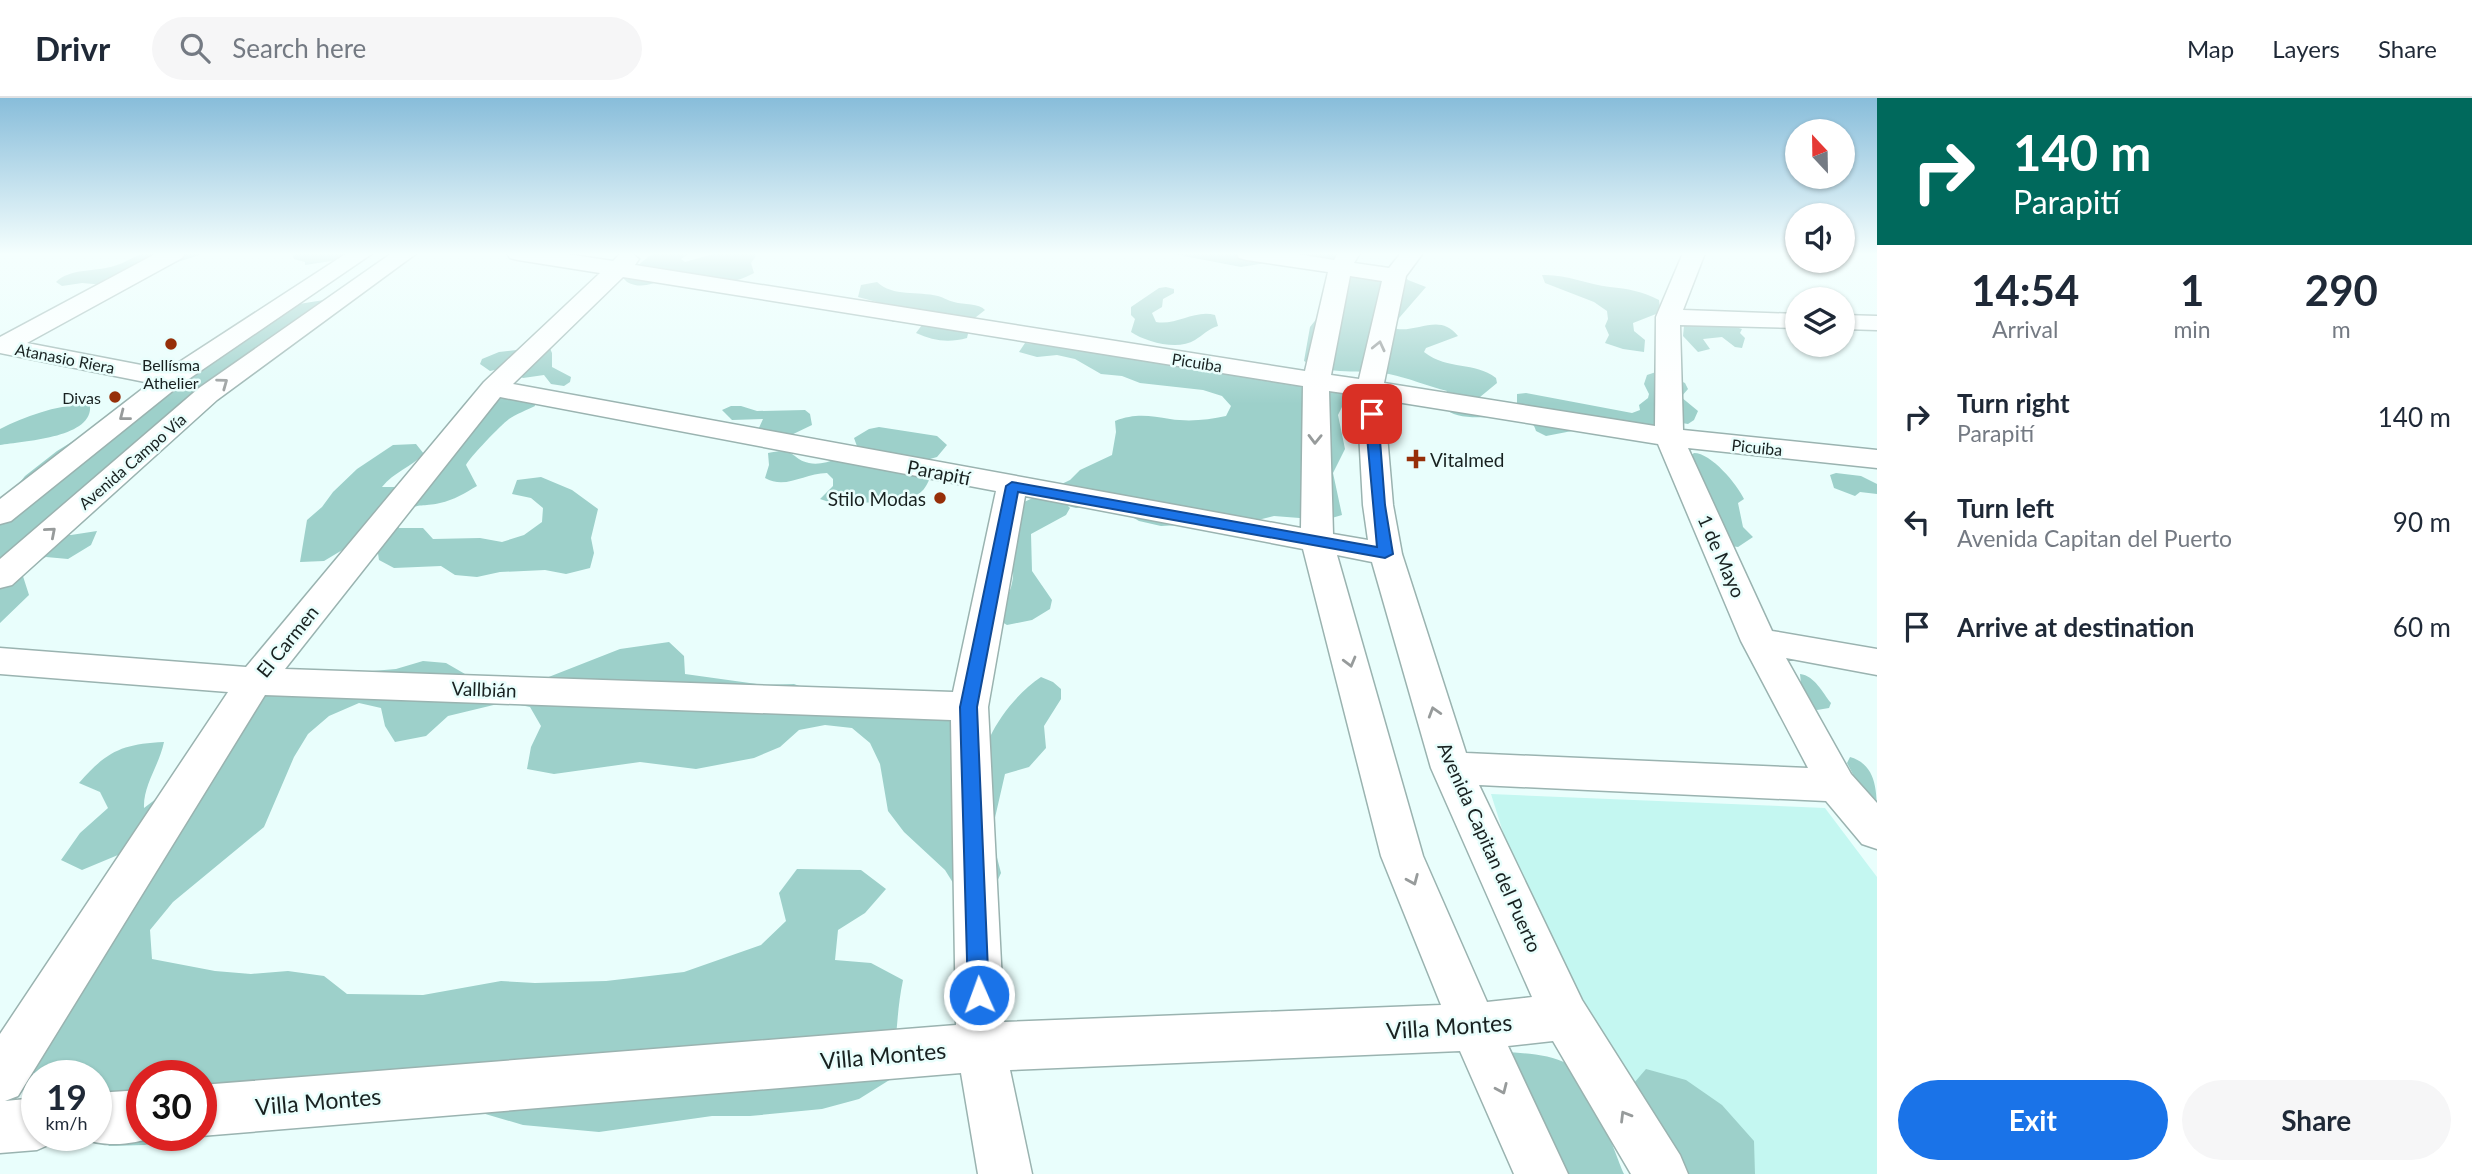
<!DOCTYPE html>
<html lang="en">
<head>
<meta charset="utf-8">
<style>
  :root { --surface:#fff; --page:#f6f6f7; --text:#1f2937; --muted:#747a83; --line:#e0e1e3; --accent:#1a73e8 }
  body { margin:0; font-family:Lato,sans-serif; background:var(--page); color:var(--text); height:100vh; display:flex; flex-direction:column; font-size:26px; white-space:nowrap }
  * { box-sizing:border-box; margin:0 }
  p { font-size:23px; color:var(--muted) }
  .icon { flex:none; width:38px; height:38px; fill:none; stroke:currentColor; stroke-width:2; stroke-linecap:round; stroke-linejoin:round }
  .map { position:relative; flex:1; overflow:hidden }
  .details { display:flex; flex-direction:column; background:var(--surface); width:595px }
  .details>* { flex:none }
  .top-card { background:#00695c; color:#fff; overflow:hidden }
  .needle { width:46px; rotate:338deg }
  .controls { position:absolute; left:1785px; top:21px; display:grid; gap:14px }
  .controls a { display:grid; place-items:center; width:70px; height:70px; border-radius:50%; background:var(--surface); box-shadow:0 2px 5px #0004; font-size:35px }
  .speed { position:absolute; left:21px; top:962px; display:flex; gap:14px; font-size:35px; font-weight:700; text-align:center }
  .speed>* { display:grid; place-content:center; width:91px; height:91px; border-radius:50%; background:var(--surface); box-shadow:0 2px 5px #0004; line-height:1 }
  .speed small { font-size:18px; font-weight:400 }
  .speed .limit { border:10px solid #d22; background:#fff; color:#111 }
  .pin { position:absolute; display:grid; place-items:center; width:60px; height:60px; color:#fff; margin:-30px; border-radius:14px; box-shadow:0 4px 10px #0006 }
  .me { position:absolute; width:77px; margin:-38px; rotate:358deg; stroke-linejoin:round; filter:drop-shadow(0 0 5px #0008) }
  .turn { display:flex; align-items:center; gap:24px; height:147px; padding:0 21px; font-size:32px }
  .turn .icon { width:91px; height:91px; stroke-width:2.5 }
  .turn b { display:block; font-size:49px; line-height:60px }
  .eta { display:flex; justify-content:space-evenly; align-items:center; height:119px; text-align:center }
  .eta b { font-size:42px; font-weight:700; line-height:49px }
  .action { display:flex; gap:14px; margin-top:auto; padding:14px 21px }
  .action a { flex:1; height:80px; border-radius:42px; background:var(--accent); color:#fff; font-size:28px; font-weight:700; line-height:80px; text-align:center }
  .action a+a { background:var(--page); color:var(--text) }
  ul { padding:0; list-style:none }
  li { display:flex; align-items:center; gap:21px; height:105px; padding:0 21px }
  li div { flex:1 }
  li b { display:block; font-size:26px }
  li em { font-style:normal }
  header { display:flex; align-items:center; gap:42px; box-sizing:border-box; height:98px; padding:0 35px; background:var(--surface); border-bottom:2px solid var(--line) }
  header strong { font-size:33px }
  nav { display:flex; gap:38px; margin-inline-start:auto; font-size:24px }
  .search { width:490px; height:63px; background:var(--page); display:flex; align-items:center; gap:18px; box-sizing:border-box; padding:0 24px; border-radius:38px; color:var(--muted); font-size:26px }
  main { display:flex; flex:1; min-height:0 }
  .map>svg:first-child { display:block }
  .green { fill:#c4f7f1 }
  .forest { fill:#9dd0ca }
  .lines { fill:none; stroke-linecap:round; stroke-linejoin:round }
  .minor-casing { stroke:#9ab3b0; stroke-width:3 }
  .minor { fill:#fff; fill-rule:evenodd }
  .oneway { stroke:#979b9b }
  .route { fill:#1a73e8; stroke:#114b97; stroke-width:2 }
  .poi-dot { fill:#962f09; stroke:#e9fefc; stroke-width:2.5 }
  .labels { text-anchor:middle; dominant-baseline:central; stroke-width:5; stroke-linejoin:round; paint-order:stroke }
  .far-street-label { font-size:16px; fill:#182120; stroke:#e9fefc }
  .far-poi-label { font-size:16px; fill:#182120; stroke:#e9fefc }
  .poi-label { font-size:19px; fill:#182120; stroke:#e9fefc; text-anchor:start }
  .street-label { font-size:19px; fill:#182120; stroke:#e9fefc }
  .near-street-label { font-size:23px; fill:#182120; stroke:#e9fefc }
</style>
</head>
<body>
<header>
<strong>Drivr</strong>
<div class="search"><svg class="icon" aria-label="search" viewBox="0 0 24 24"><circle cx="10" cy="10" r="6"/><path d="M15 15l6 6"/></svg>Search here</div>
<nav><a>Map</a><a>Layers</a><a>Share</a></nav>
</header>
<main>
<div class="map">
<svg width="1877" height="1076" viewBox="0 0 1877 1076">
  <rect width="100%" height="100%" fill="#e9fefc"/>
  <path class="green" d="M1491,696L1825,710L1877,779V1076H1682L1579,909L1514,769Z"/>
  <path class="forest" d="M145,155H167L151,160C170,159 187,155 206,155L105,187L82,185L62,188L56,184C70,170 96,174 114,168C125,165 134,158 145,155Z
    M292,155H347L350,156L338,162L305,167V164L294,161Z
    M653,155H689L681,161L685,164L717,155H754L756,158L751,165L754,175C734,186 723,185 701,179C695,177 691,175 685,175C665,174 650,196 627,184L624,181L626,177Z
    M1168,155H1347L1349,160L1345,167L1301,166L1285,169L1266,165L1241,169Z
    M1355,172L1404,177L1408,182L1426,189L1393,227L1397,231C1419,234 1440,215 1458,238L1426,250L1424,254C1449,273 1474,263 1496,280L1497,285L1480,299L1489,303L1517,306V296L1526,295L1632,315L1640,312L1639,307L1648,300L1649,296L1644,286L1647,277L1659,273L1685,285L1688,291L1681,299L1698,313L1694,322L1688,326L1676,324L1630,340L1572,333L1546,338L1536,333C1529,303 1463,333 1444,309L1443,299L1447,293C1427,288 1409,280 1389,276C1362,271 1328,278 1304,263L1310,229Z
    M1542,177C1566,176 1586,186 1610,189C1628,191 1642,193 1659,202L1660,210L1656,216L1633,225L1634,233L1645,242L1644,254L1623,251L1605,245L1609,237L1605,228L1608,221L1607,213L1594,204L1545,185Z
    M877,184C893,199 918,193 938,198C943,199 948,203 954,204C964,207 979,205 985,212L971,223L967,240C949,245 933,243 916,235L922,227L911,222L893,224L888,220V207L858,199L861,187Z
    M1166,189L1174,191V195L1163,201L1162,209L1152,215L1156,224C1176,228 1195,211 1215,217L1218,228C1208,231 1203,237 1195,242C1178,253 1146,244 1131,234L1135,221L1131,217V209L1159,190Z
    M330,201L48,436L71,437L97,433L91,447L68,461L46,459L21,472L29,497L0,525V409L25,378L57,353L293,207Z
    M1723,225L1742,231L1740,235L1745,240L1742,250L1735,249L1722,239L1703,241L1710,251L1698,254L1683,238L1684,228C1698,226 1710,230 1723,225Z
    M1025,245L1060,248L1296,288H1332L1348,297L1338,317L1345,351L1333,375L1342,417L1325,422L1274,418L1254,423L1161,428L1139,423L1120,412L1098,407L1076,410L1068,408L1070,410L1066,417L1031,436L1032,473L1052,502L1050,511L1032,522L1007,527L997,521C998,507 1010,499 1012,485C1015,472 1011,463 1011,452C1012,437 1016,422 1018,407L1070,382L1080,372L1112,357L1116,334L1115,323C1136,315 1150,318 1170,321C1189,324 1208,322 1226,318L1231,308L1222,298L1203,292L1140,285L1122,278L1101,276L1075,261L1057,257L1037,259L1019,254Z
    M549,248L552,255V269L571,279L570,284L564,288L551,286L544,277L523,280L504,270L490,273L480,266L482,261L499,254Z
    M513,296L533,298L535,308C527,312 516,316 509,321C501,327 470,359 466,367L477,388C465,395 454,402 440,405C418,410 420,403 397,418L399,430H423L433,441L480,440L502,444L524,437L542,424L543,410L531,400L512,396L517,382L541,379L572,392L598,411L591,440L594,455L590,470L566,476L545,472L500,474L477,479L455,477L441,468L394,470L379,462L377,449L364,439L324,463L300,464L307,422L322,409L333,394L357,371L393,347L416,346L424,356C411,369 394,374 382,389H404L492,299Z
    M84,306L90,308C93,340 23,343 0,347V331C25,318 55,308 84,306Z
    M731,308H741L757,313L805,312L810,316L812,327L787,339L758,332L763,321L732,322L722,312Z
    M879,329L937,338L947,347L937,359L923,363L931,379C928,383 926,390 922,393C908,408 850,404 829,404L820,401L833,388V381L827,375C804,375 786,392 765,380L769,367L768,355C797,349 790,361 809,365C824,369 845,357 858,351L854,340L869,331Z
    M1694,355C1711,355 1737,386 1744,401L1738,405L1743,429L1753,439L1738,449L1723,447L1685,362Z
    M1836,375L1861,378L1877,386V396L1860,394L1855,398L1834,390L1830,377Z
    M669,544L684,558L685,576L764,587L794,586L818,595L872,598L901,591L929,599L963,632L990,639C1000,617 1021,592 1041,579L1053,584L1061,591V601L1044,628L1046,650L1029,669L1005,676L994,724V748L1001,775L989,801L960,796L945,772L904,734L888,713L880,666L870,645L852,630L825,627L799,632L780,649L754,660L696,671L640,664L554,676L527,671L531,649L541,628L530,609L506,604L448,618L426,638L395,644L385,628L381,610L359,605L329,618L308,636L294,659L264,729L173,804L150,832L152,861L215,873L251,876L288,873L324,878L347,896L423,897L501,883L535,885L606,883L684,874L761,847L786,823L779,795L797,771L861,772L886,791L865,815L838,832L835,862L871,865L903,882C896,915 897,948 891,981L859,1001L822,1011L750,1018H712L599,1034L523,1027L458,1008L201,1034V978H142V1038H186L145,1047L109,1048L96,1033V978H39L27,972L150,748L118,757L82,772L61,762L80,735L108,710L100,694L79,685C107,653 122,646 164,644C159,668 143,687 144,710L169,691L206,645L273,590L337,576L396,571L423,563L446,565L484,587L541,582L620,551Z
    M1800,576C1815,578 1822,594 1831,605L1829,610L1817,612L1808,609L1802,595Z
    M1850,659C1877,667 1877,693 1877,722L1847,665Z
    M1504,954C1523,955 1550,956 1568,966C1589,978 1614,1052 1624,1076H1546Z
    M1646,971L1686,982L1722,1007L1754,1043L1755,1076H1663L1628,992Z"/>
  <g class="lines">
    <defs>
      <path id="minor" d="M157,155H185L182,160L27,245L167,272L347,155H373L180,287L11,423L0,426V401L150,285L0,255V239Z
        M392,155H417L217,302L12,487L0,490V461L199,290Z
        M507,155H560L613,163L620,156L631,155L639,161L635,167L1305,273L1328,174L1247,162L1239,160L1236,155H1290L1334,162L1338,155H1360L1354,165L1389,170L1401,155H1423L1406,178L1384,285L1655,328L1656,219L1683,155H1705L1683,212L1797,216V230L1680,227L1683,332L1877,352V370L1688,350L1772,533L1877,551V577L1786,560L1851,676L1877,705V751L1862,746L1826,703L1479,687L1582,902L1680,1057L1688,1076H1631L1553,943L1508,948L1568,1076H1514L1460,953L1010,972L1032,1076H978L961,975L201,1038V987L956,927L951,622L265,597L18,998L5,1003L37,1000V1038H58L55,1044L37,1052L0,1055V936L228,594L0,576V550L246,569L484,284L600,175L518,162L510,160ZM1350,178L1382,183L1359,281L1331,277ZM623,179L1303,288L1301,430L513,286ZM1329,293L1357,297L1363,407L1368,442L1333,436ZM500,299L996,393L953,594L285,571ZM1384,302L1658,346L1741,543L1808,670L1466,655L1402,456L1393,407ZM1025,398L1303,451L1381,758L1441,907L1004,924L988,609ZM1337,457L1372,464L1431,670L1532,899L1487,904L1423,758Z
        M1843,217L1877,218V232L1843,231Z
        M142,992V1038H156C131,1048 102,1049 78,1039L96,1038V995Z"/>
    </defs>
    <use href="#minor" class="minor-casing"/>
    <use href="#minor" class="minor"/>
  </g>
  <defs><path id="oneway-chevron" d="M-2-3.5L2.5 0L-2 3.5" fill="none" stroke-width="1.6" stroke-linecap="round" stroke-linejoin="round" transform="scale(1.75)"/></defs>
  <g class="oneway">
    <use href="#oneway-chevron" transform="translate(1379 248) rotate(-77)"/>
    <use href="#oneway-chevron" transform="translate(223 285) rotate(-36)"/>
    <use href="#oneway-chevron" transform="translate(124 318) rotate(142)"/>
    <use href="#oneway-chevron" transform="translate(1315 341) rotate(91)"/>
    <use href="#oneway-chevron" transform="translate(51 434) rotate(-41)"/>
    <use href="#oneway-chevron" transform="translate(1350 564) rotate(75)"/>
    <use href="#oneway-chevron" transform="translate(1434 614) rotate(-107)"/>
    <use href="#oneway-chevron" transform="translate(1413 782) rotate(67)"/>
    <use href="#oneway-chevron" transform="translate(1502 991) rotate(66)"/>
    <use href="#oneway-chevron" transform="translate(1625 1018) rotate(-121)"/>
  </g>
  <linearGradient id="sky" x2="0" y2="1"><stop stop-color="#88bdda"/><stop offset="0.51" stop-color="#f5fffe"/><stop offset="1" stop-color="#f5fffe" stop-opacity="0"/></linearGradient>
  <rect width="1877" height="306" fill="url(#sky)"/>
  <path class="route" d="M1372,312L1378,316L1385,407L1393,456L1385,460L1018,394L977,609L989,897L986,904L979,907L971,904L968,897L960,609L1006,388L1012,384L1377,449L1365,316Z"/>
  <g class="poi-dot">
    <circle cx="171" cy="246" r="7"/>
    <circle cx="115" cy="299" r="7"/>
    <path d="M1412.5 350.5h7v7h7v7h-7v7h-7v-7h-7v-7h7z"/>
    <circle cx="940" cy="400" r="7"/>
  </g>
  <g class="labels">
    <g class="far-street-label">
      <text transform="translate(65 260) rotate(11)">Atanasio Riera</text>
      <text transform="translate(1197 264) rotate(9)">Picuiba</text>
      <text transform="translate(1757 349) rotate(6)">Picuiba</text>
      <text transform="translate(132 363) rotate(-41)">Avenida Campo Vía</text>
    </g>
    <g class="far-poi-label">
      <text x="171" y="266">Bellísma<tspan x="171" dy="18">Athelier</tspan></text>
      <text x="101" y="299" text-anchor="end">Divas</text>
    </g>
    <g class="poi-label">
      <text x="1430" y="361">Vitalmed</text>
      <text x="926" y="400" text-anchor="end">Stilo Modas</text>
    </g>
    <g class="street-label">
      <text transform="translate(939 374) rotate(11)">Parapití</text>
      <text transform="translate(1722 458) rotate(66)">1 de Mayo</text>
      <text transform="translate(287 543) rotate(-51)">El Carmen</text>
      <text transform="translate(484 591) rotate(2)">Vallbián</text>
      <text transform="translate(1490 749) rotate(66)">Avenida Capitan del Puerto</text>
    </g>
    <g class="near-street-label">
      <text transform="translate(1449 928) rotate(-4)">Villa Montes</text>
      <text transform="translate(883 957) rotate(-5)">Villa Montes</text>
      <text transform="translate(318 1003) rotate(-5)">Villa Montes</text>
    </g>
  </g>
</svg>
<div class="controls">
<a><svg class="needle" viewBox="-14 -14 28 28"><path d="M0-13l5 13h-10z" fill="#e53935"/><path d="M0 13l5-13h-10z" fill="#747a83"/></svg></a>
<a><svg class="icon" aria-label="sound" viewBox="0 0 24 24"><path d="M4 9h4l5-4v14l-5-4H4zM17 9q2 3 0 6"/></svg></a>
<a><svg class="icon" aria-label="layers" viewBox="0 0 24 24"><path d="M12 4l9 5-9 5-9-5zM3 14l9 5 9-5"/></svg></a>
</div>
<div class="speed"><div>19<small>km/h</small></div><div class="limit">30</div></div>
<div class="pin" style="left:1372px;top:316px;background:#d93025"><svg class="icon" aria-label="arrive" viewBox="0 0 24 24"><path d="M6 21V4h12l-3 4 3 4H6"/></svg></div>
<svg class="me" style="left:979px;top:897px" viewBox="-20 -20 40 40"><circle r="17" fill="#1a73e8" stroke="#fff" stroke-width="3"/><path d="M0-11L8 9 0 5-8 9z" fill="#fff"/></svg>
</div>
<section class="details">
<div class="top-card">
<div class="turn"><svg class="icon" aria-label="right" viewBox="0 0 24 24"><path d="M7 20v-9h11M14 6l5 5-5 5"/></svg><div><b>140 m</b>Parapití</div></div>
</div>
<div class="eta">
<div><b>14:54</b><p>Arrival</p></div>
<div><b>1</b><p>min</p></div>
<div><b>290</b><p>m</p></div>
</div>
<ul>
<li><svg class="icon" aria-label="right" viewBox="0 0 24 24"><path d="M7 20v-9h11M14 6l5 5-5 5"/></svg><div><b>Turn right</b><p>Parapití</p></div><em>140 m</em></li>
<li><svg class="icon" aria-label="left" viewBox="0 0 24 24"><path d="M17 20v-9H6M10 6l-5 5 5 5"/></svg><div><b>Turn left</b><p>Avenida Capitan del Puerto</p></div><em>90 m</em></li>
<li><svg class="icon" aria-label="arrive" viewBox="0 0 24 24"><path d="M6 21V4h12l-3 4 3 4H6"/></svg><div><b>Arrive at destination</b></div><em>60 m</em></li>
</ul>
<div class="action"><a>Exit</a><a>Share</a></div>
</section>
</main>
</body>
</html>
